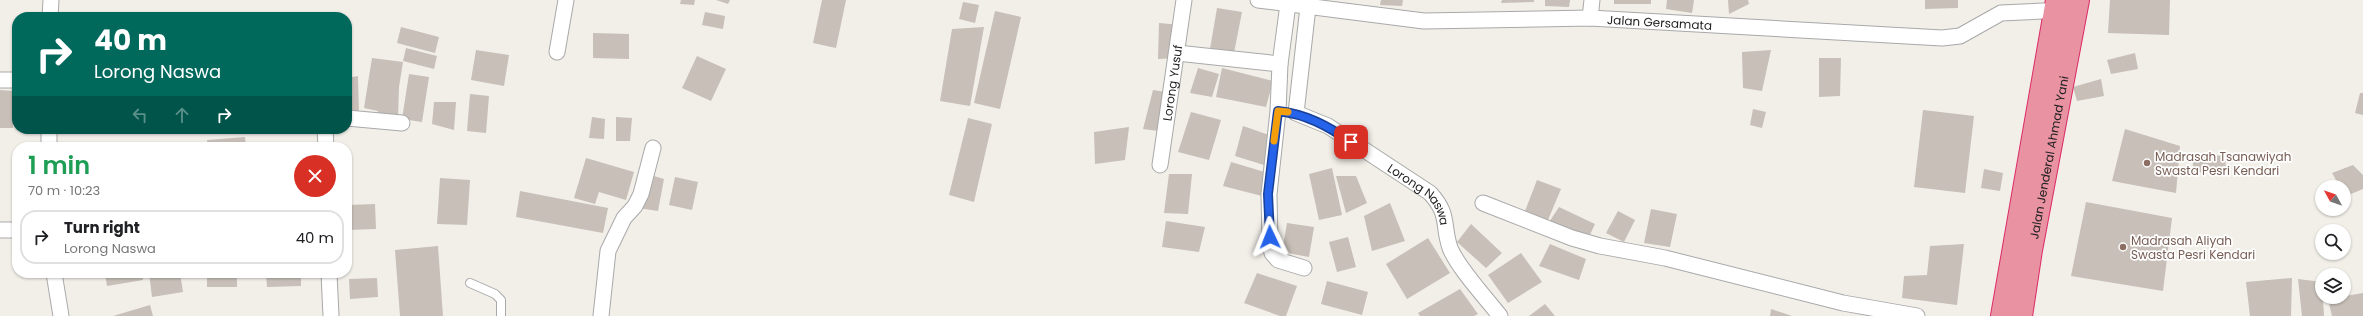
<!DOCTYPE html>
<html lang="en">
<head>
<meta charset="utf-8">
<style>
  :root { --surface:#fff; --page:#f2f2f2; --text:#202124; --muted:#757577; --line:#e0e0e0 }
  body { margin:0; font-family:Poppins,sans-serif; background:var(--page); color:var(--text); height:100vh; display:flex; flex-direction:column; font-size:15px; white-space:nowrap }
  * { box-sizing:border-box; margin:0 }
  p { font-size:13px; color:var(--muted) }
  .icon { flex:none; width:22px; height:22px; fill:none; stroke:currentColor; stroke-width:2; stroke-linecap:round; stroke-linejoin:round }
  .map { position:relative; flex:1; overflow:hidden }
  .panel { position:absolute; left:12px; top:142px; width:340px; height:136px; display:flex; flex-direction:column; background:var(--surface); border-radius:16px; box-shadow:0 1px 3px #0004 }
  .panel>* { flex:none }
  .hud { position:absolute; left:12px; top:12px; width:340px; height:122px; border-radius:16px; box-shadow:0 1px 3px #0004; background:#00695c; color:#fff; overflow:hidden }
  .needle { width:26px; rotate:310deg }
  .tools { position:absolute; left:2315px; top:180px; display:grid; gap:8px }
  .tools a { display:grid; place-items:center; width:36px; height:36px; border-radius:50%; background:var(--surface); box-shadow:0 1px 3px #0004; font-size:20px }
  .pin { position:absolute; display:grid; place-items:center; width:34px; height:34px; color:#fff; margin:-17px; border-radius:8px; box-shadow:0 2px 6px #0006 }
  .me { position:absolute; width:44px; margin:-22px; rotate:358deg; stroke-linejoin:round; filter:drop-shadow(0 0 3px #0008) }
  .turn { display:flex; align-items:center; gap:14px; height:84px; padding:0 16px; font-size:18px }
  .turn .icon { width:52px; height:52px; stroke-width:2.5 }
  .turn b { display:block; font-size:28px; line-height:34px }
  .lanes { display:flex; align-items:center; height:38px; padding:0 16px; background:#0003; justify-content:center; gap:20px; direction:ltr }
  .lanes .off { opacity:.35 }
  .round { display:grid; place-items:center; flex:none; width:42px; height:42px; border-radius:21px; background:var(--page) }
  .overview { display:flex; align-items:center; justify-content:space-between; height:68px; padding:0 16px }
  h1 { font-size:24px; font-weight:600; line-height:30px; color:#1e9e55 }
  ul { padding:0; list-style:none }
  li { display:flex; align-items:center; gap:12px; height:54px; margin:0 8px 6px; padding:0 8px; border:2px solid var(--line); border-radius:16px }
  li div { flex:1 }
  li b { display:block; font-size:15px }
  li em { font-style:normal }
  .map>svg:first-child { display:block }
  .building { fill:#c7bfb8 }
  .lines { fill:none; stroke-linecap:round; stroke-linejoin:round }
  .lane-casing { stroke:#a9a9a9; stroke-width:10 }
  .street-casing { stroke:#a9a9a9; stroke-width:17 }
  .highway-casing { stroke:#dc2a67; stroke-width:24 }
  .lane { stroke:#fff; stroke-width:8 }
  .street { stroke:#fff; stroke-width:15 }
  .highway { stroke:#e892a2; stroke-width:22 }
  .route-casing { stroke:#184099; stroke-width:10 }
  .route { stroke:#2563eb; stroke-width:7 }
  .slow { stroke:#f59e0b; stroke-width:7 }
  .education-dot { fill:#8d6e63; stroke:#fff; stroke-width:1.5 }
  .labels { text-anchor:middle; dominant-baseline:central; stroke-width:3.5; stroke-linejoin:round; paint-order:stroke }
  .street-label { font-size:12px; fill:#222; stroke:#fff }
  .education-label { font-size:12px; fill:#785e54; stroke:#fff; text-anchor:start }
</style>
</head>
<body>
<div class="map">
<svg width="2363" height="316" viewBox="0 0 2363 316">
  <rect width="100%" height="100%" fill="#f2efe9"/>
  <path class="building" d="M681,0H695L694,5L680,4Z
    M716,0H730L728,4Z
    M822,0H846L836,48L813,43Z
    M1381,0H1403L1402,6L1380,5Z
    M1502,0H1534V2L1501,3Z
    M1545,0H1570L1569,7L1545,6Z
    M1614,0H1651V4H1614Z
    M1667,0H1694L1692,13L1666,9Z
    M1728,0H1748L1749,4L1729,14Z
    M1925,0H1958V8L1925,9Z
    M2110,0H2170L2169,35L2108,33Z
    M963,2L979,5L975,23L959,19Z
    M1217,8L1242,12L1234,53L1210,49Z
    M995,11L1021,17L1000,109L974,103Z
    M705,12L725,16L723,29L702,25Z
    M1159,23L1181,25L1180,58L1158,59Z
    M401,27L439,37L435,53L397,43Z
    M984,27L970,106L940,101L952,29Z
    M593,33L629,34V59L593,58Z
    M406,48L437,56L434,69L403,61Z
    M476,50L509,55L504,86L471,80Z
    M1771,50L1762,91L1743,88L1742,52Z
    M2135,53L2138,69L2111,74L2107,60Z
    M697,56L726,69L711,101L682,88Z
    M372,58L403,62L399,87L398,118L377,115L378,111L364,108Z
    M1819,58H1841L1840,96L1819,97Z
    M1198,68L1219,74L1212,97L1190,93Z
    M1222,68L1273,81L1266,107L1216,97Z
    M409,74L429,77L422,122L402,119Z
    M358,76L359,113H347V78Z
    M2101,79L2104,96L2077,101L2073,87Z
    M0,90L14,91L13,128H0Z
    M1153,90L1173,93L1166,132L1143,129Z
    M2360,93H2363V115L2355,113Z
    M470,94L489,96L486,133L467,131Z
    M434,102H456L454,130L432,124Z
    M1753,109L1766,112L1762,128L1750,125Z
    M1923,110L1974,116L1965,193L1914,187Z
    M1191,112L1221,120L1209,160L1178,152Z
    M592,117L605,119L604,139L589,138Z
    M616,117L632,118L630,141H616Z
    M968,118L992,124L974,202L949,195Z
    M1243,126L1281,139L1274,168L1235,156Z
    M1129,127L1125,160L1095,164L1094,132Z
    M2125,129L2180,146L2176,193L2112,181Z
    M245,137L246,147H208L207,140Z
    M2225,155L2226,170L2194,173L2192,158Z
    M586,158L634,172L626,200L599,192L595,204L574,198Z
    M1231,162L1268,173L1262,196L1223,186Z
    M2353,165L2363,175V189L2346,196L2344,187H2340L2332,173Z
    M1332,168L1342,215L1319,220L1309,174Z
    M1984,169L2003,173L2000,191L1981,188Z
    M644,173L664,179L658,211L638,208Z
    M1169,174H1192L1188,214L1164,213Z
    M1336,176H1356L1367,203L1346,213Z
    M675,177L698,182L692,210L669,205Z
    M440,178L470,180L467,225L437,224Z
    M1537,180L1561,189L1548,220L1525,211Z
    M520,191L608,208L603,233L516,217Z
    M2086,202L2172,218L2163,291L2071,276Z
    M1390,203L1405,241L1372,251L1364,216Z
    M375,204L376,229L348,230L347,205Z
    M1559,207L1595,224L1587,241L1549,222Z
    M1651,209L1677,214L1670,247L1644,243Z
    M1618,211L1635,220L1624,242L1606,233Z
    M1166,221L1205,227L1199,252L1162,247Z
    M1287,223L1314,227L1309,257L1282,252Z
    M1471,224L1502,253L1486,268L1457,242Z
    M1348,237L1356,267L1337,272L1329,242Z
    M1428,238L1450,273L1407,299L1386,264Z
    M1550,244L1586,259L1579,280L1539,266Z
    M1964,244L1957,305L1902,298L1904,276L1927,275L1930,246Z
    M438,246L443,316H400L395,250Z
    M1521,253L1542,282L1508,303L1488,275Z
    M105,273H142L143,280L107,286Z
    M149,273H180L183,292L152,297Z
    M207,273H237V287H207Z
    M266,273H301V286L267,287Z
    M1257,273L1297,286L1286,316H1280L1244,303Z
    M377,278L378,297L350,299L349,279Z
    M2292,278L2291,316H2250L2246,282Z
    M2298,279L2322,282L2324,316H2302Z
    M1327,281L1368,292L1362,315L1321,304Z
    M1460,289L1478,314L1474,316H1420L1418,313Z
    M2363,293V316H2332L2328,299Z
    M1545,304L1555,316H1529Z
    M150,305L153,316H113Z
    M1771,309L1792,316H1770Z"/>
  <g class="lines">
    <defs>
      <path id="lane" d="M470,283L495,294L501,300V316"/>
      <g id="street">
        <path id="s1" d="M1258,0L1424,21L1590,18L1942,38L1960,36L2001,13L2065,10"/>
        <path d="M1288,4L1280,64L1278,111L1269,194L1270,244L1272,253L1278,260L1304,268"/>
        <path id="s2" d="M1308,7L1296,113L1328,126L1430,193C1450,215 1442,224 1450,248C1458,268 1486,298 1500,316"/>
        <path d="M50,17L51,0"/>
        <path d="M1590,18L1592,0"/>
        <path d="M557,52L566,0"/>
        <path d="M1177,53L1280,64"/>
        <path d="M0,80H17"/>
        <path d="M347,118L402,123"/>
        <path d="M325,129L326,147"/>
        <path d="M49,147V129"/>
        <path id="s3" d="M1160,165L1184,0"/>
        <path d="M1483,203L1572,238L1600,246L1665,258L1843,303L1917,316"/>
        <path d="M0,230H17"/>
        <path d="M54,273L61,316"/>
        <path d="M329,273L331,316"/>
        <path d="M601,316L608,251L624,218L635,206L641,194L653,148"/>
      </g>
      <g id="highway">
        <path d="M2002,316L2057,0"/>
        <path id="s4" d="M2021,316L2031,250L2078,0"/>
      </g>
    </defs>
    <use href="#lane" class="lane-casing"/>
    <use href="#street" class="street-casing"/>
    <use href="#highway" class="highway-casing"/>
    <use href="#lane" class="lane"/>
    <use href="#street" class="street"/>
    <use href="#highway" class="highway"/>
  </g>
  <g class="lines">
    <defs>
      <path id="route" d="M1270,237L1268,194L1278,111C1306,114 1328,126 1351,142"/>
    </defs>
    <use href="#route" class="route-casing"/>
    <use href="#route" class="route"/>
    <path class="slow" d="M1274,141L1278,111L1288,112"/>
  </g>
  <g class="education-dot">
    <circle cx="2147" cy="163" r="4"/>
    <circle cx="2123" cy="247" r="4"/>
  </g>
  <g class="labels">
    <g class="street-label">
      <text stroke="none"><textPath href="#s1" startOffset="403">Jalan Gersamata</textPath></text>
      <text stroke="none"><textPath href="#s3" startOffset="83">Lorong Yusuf</textPath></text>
      <text stroke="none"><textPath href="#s4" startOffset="161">Jalan Jenderal Ahmad Yani</textPath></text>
      <text stroke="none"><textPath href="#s2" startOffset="257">Lorong Naswa</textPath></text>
    </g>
    <g class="education-label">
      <text x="2155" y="156">Madrasah Tsanawiyah<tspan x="2155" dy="14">Swasta Pesri Kendari</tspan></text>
      <text x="2131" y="240">Madrasah Aliyah<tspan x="2131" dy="14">Swasta Pesri Kendari</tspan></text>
    </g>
  </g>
</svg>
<div class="tools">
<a><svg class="needle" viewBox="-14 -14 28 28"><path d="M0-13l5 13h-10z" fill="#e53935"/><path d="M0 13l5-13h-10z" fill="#757577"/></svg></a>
<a><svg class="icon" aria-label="search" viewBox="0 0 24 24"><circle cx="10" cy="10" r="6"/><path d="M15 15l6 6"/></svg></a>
<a><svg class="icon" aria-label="layers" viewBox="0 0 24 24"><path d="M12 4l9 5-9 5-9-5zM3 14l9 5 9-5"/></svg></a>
</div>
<div class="pin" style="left:1351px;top:142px;background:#d93025"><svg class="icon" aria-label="arrive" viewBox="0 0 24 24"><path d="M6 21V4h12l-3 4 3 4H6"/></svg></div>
<svg class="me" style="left:1270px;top:237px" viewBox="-20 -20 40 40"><path d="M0-17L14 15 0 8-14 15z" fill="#2563eb" stroke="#fff" stroke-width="4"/></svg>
<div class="hud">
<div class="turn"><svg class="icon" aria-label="right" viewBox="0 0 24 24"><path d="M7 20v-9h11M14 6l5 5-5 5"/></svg><div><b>40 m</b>Lorong Naswa</div></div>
<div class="lanes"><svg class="icon off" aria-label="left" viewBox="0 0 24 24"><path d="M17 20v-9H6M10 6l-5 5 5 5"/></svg><svg class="icon off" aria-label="ahead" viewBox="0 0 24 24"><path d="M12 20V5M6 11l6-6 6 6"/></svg><svg class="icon" aria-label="right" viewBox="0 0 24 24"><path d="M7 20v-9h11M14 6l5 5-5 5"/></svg></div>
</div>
<section class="panel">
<div class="overview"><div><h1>1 min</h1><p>70 m · 10:23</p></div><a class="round" style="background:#d93025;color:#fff"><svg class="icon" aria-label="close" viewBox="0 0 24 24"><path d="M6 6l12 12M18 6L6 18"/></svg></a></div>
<ul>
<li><svg class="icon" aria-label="right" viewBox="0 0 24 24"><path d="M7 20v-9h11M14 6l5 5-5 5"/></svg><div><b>Turn right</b><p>Lorong Naswa</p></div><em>40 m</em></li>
</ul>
</section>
</div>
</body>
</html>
